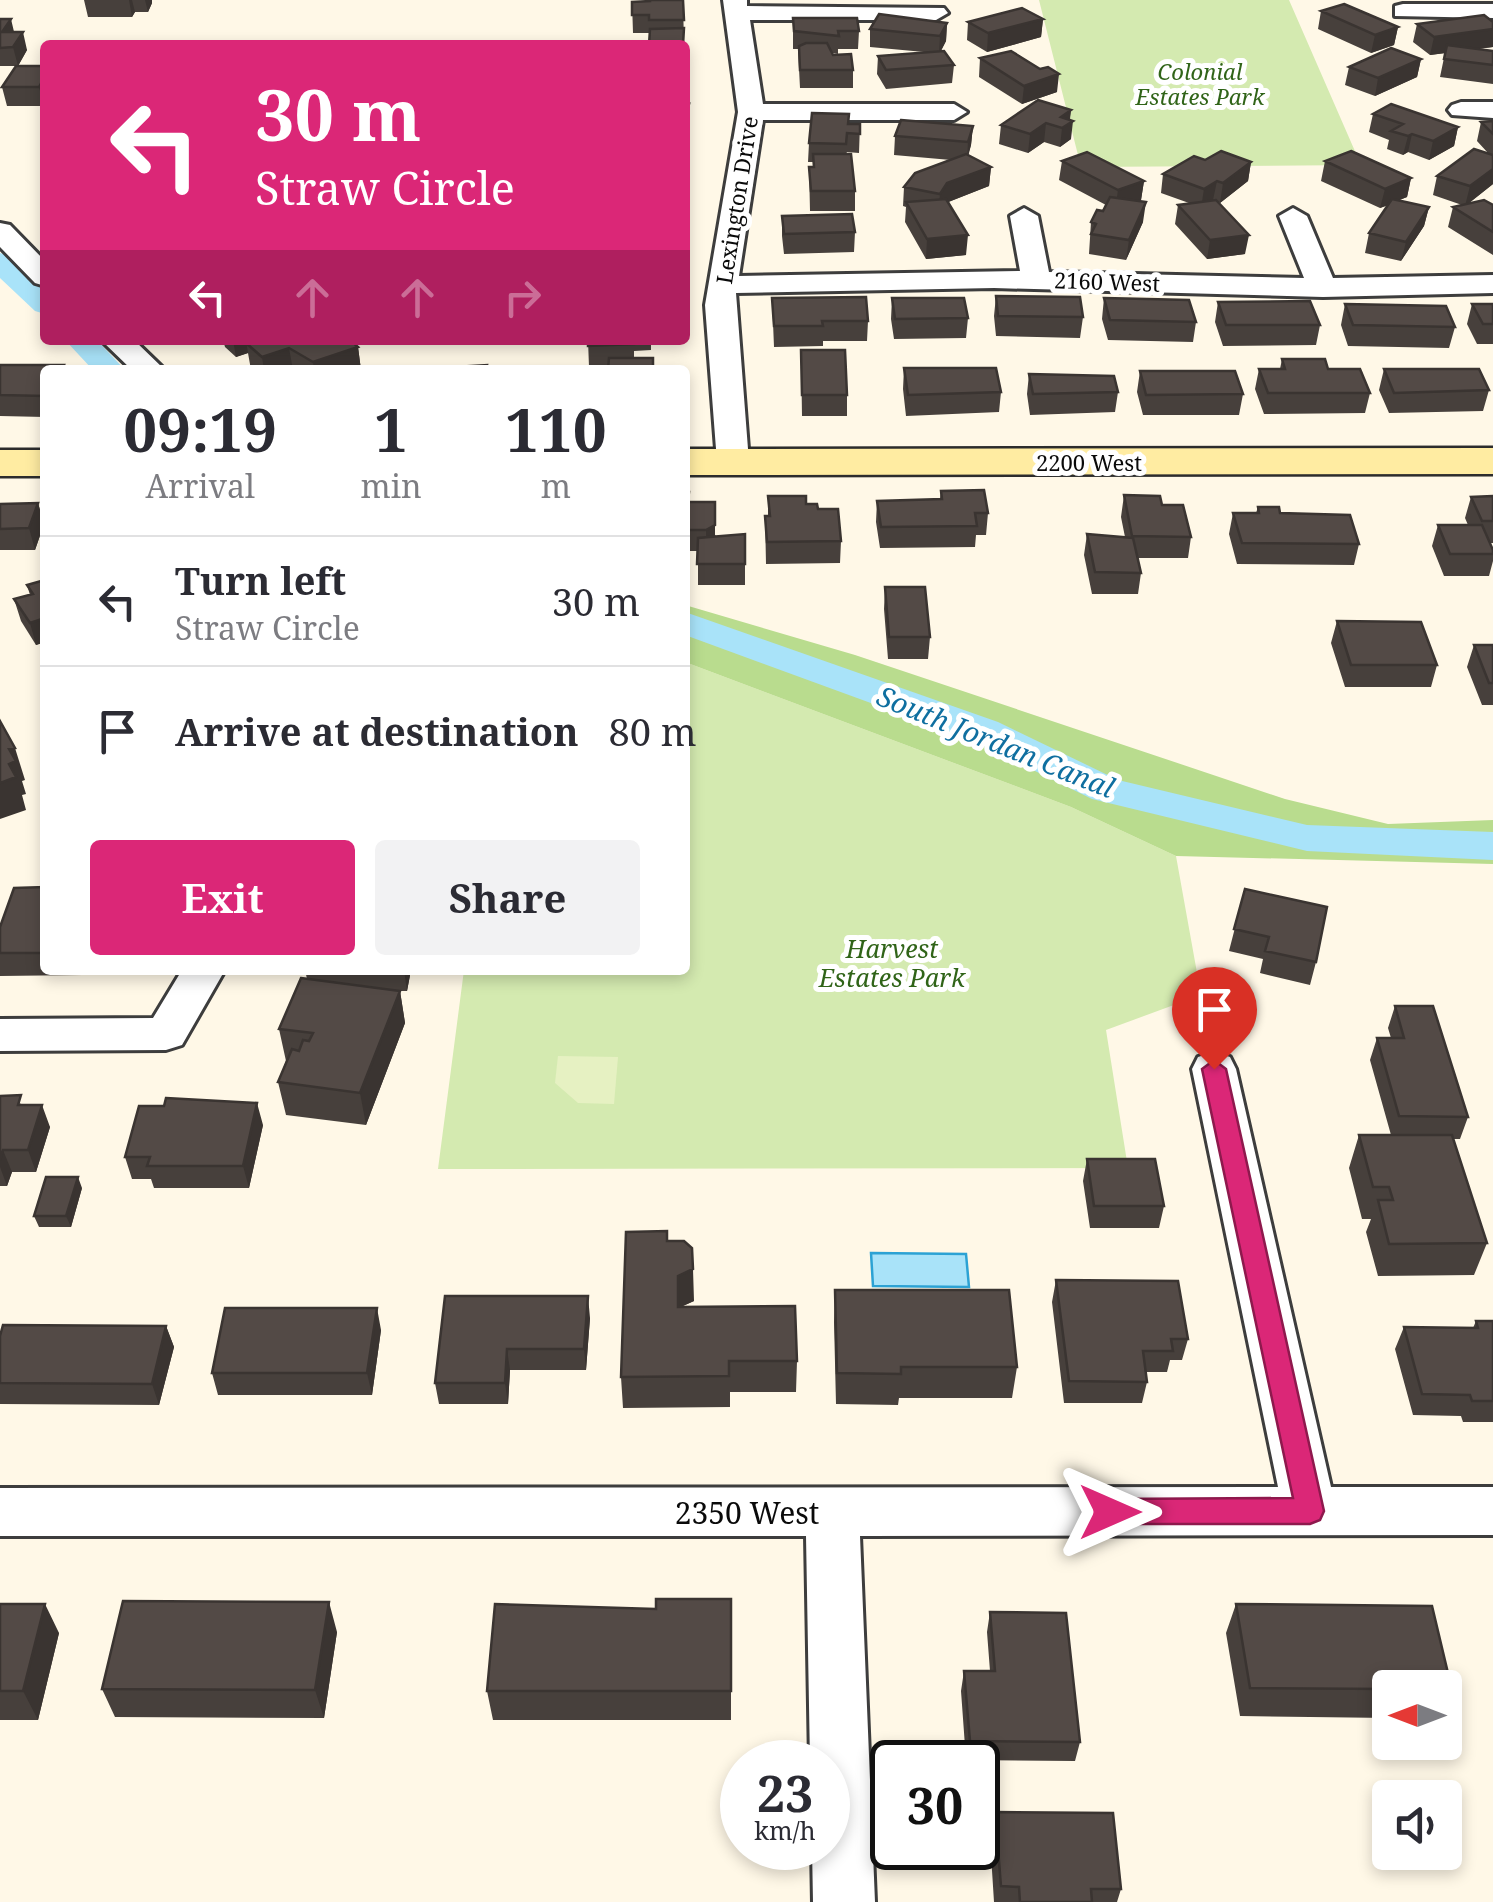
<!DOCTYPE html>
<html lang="en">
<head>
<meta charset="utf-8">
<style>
  :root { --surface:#fff; --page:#f2f2f3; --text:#2b2b33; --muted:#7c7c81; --line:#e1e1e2; --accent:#db2777 }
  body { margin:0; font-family:"Noto Serif",serif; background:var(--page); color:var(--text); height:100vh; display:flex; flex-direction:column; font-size:38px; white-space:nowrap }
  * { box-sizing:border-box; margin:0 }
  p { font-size:32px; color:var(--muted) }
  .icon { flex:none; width:55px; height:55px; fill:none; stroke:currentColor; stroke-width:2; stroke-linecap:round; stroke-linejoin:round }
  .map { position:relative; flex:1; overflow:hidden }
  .side { position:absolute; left:40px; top:365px; width:650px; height:610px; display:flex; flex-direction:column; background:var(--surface); border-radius:10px; box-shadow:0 5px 15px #0003 }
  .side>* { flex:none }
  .hud { position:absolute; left:40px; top:40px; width:650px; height:305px; border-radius:10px; box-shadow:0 5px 15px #0003; background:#db2777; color:#fff; overflow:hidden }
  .needle { width:65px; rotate:270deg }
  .tools { position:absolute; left:1372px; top:1670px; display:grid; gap:20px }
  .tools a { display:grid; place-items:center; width:90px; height:90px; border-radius:10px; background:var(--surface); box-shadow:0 5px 15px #0003; font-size:50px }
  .speed { position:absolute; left:720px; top:1740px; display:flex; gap:20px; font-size:50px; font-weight:700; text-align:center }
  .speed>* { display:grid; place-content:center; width:130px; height:130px; border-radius:50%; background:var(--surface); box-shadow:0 5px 15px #0003; line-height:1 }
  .speed small { font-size:25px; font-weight:400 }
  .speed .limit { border:5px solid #111; border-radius:15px; background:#fff; color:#111 }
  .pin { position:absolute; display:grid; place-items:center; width:85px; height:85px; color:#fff; margin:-102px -42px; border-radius:50% 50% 50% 0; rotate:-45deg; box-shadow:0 0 10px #0007 }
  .pin .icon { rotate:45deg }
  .me { position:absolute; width:110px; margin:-55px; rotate:90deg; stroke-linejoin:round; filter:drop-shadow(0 0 8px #0008) }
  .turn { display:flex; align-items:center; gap:35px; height:210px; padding:0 50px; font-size:45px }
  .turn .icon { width:130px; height:130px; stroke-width:2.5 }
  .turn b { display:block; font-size:70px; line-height:85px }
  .lanes { display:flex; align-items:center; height:95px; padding:0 50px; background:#0003; justify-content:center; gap:50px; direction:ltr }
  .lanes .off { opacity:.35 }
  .eta { display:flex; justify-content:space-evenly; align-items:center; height:170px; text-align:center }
  .eta b { font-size:60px; font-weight:700; line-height:70px }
  .primary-button { display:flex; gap:20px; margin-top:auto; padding:20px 50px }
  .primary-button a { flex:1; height:115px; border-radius:10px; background:var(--accent); color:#fff; font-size:40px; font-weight:700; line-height:115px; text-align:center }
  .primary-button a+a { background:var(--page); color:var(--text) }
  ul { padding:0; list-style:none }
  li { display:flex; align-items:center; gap:30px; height:130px; padding:0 50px; border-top:2px solid var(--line) }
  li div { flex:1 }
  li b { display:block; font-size:38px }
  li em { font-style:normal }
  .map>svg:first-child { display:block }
  .green { fill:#d4eab0 }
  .forest { fill:#b9dc8e }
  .pitch { fill:#e6f1c2 }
  .water { fill:#a9e3f9; stroke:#2ca2d4; stroke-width:2.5 }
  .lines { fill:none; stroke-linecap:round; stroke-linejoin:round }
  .canal { fill:#a9e3f9; fill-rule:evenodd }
  .street-casing { stroke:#3d3d3d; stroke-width:6 }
  .secondary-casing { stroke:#2c2c2c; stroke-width:5 }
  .street { fill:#fff; fill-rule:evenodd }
  .secondary { fill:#ffeca2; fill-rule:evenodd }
  .wall { fill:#47403c }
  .shaded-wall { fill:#3a3431 }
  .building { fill:#534a46; stroke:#3a3431; stroke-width:2.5 }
  .route { fill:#db2777; stroke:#8e194d; stroke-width:2.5 }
  .labels { text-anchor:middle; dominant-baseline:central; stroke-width:10; stroke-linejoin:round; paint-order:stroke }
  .far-park-label { font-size:22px; font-style:italic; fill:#306418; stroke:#fff }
  .far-street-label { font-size:22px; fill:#0a0a0a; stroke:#fff }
  .park-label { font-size:25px; font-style:italic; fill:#306418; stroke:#fff }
  .water-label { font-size:28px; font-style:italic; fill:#0f6fa0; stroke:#fff }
  .near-street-label { font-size:30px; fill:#0a0a0a; stroke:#fff }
</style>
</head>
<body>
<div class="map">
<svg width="1493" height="1902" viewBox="0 0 1493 1902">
  <rect width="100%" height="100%" fill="#fff8e7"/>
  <path class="green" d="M1039,0H1289L1361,165L1081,167Z
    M685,662L1071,807L1176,856L1201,995L1106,1030L1128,1168L438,1169L464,970H685Z"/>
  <path class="forest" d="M685,605L855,655L1285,799L1388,824L1493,820V864L1176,856L1071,807L685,662Z"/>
  <path class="pitch" d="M558,1056L618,1057L614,1104L578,1103L555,1083Z"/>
  <path class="water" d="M871,1253L966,1254L969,1287L873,1286Z"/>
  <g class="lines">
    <path class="canal" d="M0,253L10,256L45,289V314L35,311L0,278Z
      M65,340H97L125,370H93Z
      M685,612L998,722L1118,780L1307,825L1493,832V860L1307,851L1092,799L972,740L685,635Z"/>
    <defs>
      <path id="street" d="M723,0H747V6L944,8L948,13L936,20H750L763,104H954L967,112L954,120H763L739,276L1020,271L1010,216L1024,208L1038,216L1049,272L1304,278L1279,216L1293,208L1307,216L1333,278L1493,275V293L1323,297L994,288L736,293L749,462L745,469H721L717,462L705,305L738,112Z
        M1403,4H1493V18L1395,16V6Z
        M1461,102H1493V118L1452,115L1448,110L1452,105Z
        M0,223L10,225L45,261V286L35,283L0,247Z
        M101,340H134L165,370H132Z
        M182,970H225L182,1045L166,1050L0,1051V1019L153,1018Z
        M1214,1052L1230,1057L1236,1069L1331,1487H1493V1535L860,1536L875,1902H813L812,1848H828V1762H810L806,1536H0V1488L1278,1487L1192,1069L1198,1057Z"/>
      <path id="secondary" d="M1493,448V474L685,475V449Z
        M0,450H45V476H0Z"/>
    </defs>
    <use href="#street" class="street-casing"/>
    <use href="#secondary" class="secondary-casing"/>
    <use href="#street" class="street"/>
    <use href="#secondary" class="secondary"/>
  </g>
  <path class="wall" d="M84,0H152V3L148,12H135L132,17H88Z
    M648,0H683L684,45L649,33H633L632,2L648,1Z
    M1321,11L1398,27L1394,45L1371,53L1318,29Z
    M793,18L859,31L858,49H838V54L832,53L853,70V88H800L798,49H793Z
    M0,19L14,32L27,50L18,66H0Z
    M1043,19L1041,37L987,52L967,40L968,22Z
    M1493,22V47L1476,49L1493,51V84L1440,77L1445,53L1430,55L1413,42L1417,24Z
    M947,23L946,41L941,51L954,65L952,83L886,89L877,74L878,56L924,52L870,47V29Z
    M980,58L1057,92L1022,104L979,77Z
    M1421,59L1417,77L1375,96L1345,85L1349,67Z
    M45,64L44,106H7L2,87Z
    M1071,110L1070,119L1071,139L1060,147L1044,142L1028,153L999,144L1001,125Z
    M1373,114L1458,127L1454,146L1429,160L1408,152L1403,155L1387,149L1389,140L1369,132Z
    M1493,121V184L1468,204L1493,205V255L1448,227L1453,207L1462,205L1433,195L1437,176L1488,153L1477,141L1481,122Z
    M849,124H860L859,153L847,152L846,154L855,191V211H810L809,167H813V162H808L809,143Z
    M973,126L971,145L968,155L991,167L989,186L948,202L966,255L926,259L905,222L906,207L903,206L904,187L951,160L894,155L895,136Z
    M1205,160L1251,162L1248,181L1220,203L1218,202L1245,254L1207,259L1175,224L1178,205L1189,203L1161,193L1163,174Z
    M1062,161L1144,181L1141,200L1138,201L1143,222L1126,260L1089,254L1091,222L1103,211L1106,205L1059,180Z
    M1325,161L1411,178L1407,197L1399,200L1429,207L1424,226L1401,261L1365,253L1369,233L1389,205L1380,208L1321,181Z
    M782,216L855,232L854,252L784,254L782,236Z
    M996,296L1083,317L1080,338L996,336L994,316Z
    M772,298L868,321L867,341H823V346L774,347Z
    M892,298L968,318L966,338L894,339L891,319Z
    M1104,298L1196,322L1193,342L1108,340L1102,319Z
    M1218,302L1320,325L1316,345L1223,346L1215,322Z
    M1345,304L1455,327L1449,348L1348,346L1341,325Z
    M1472,304H1493V344H1477L1467,324Z
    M223,340H350L358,347L361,370H251L248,353L236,357L225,347Z
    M588,340H651V350L634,351V358H653L654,370H608V366L589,367Z
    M801,350L847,395V416H802Z
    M1282,359L1328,369L1370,393L1365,413L1264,414L1255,389L1259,369H1280Z
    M0,365L45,370V417L0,416Z
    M904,368L1001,392L999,412L906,416L903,389Z
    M1384,369L1489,390L1483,411L1389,413L1379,390Z
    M1140,371L1243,394L1239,415H1143L1137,392Z
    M1029,374L1118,392L1115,412L1030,415L1027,394Z
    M941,491L988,513L986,535H976L975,547L880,548L876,522L877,501L940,499Z
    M685,492L689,502L716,536L745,534V585H698V551H685Z
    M1124,495L1162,505L1191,537L1188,558H1138L1141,573L1138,594H1092L1084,555L1087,534L1125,537L1121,517Z
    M768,496L806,504L818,509L841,541L840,563L766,564L765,516H768Z
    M1493,496V543H1490L1493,550V561L1489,576H1444L1432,546L1438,525H1468L1465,518L1471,497Z
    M38,503L44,524L35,550H0V504Z
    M1258,507L1280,513L1359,544L1354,565L1237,564L1229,534L1233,513H1256Z
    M45,580V642L36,645L21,621L14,599L30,595L27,585Z
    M885,587L930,637L928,659H888L884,609Z
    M1337,621L1437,665L1431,687H1345L1331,643Z
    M1474,645H1493V705H1482L1467,667Z
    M45,887V970H83L82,975L0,976V927Z
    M1245,889L1316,962L1310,985L1260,973L1263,959L1229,951Z
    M305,970H411L407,991H400L405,1023L366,1125L286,1115L278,1082L286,1061L279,1029L307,979Z
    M1395,1006L1468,1117L1460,1139H1453L1487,1243L1474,1275L1378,1276L1366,1232L1371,1219H1362L1349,1168L1359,1135H1391L1370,1060L1377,1038H1391L1388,1028Z
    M0,1096L24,1105L50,1127L36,1172H12L7,1186H0Z
    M263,1125L249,1188H154L151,1179H132L125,1157Z
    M1087,1159L1164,1206L1159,1228H1090L1083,1181Z
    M82,1188L71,1227H39L34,1216Z
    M667,1241L694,1301L681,1307L797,1361L796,1392H730V1407L623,1408L621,1377Z
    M1056,1280L1188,1339L1182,1360H1170L1167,1372H1146L1147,1382L1142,1403H1064L1052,1302Z
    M835,1290L1017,1367L1012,1398H899L898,1405L836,1404L834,1322Z
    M445,1296L590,1318L586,1370H510L508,1404H439L435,1383Z
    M1476,1321H1493V1422H1463L1461,1416L1413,1415L1395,1349L1404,1327L1473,1328Z
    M166,1326L174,1347L159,1405L0,1404V1336Z
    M381,1330L372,1395H218L212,1373Z
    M731,1599V1720H493L487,1691L656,1609Z
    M0,1604L59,1633L38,1720H0Z
    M1236,1604L1452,1690L1445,1704V1688H1390V1718L1240,1716L1226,1633Z
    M990,1612L1080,1742L1075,1761L966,1760L961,1691L964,1671H990L987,1632Z
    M337,1632L324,1718L115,1717L102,1689Z
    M995,1812L1121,1889L1117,1902H994L990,1839Z"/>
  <path class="shaded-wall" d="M129,0H132L135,12L132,17Z
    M145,0H152V3L148,12Z
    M11,19L15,36L2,32Z
    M1043,19L1041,37L987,52L988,33Z
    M947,23L946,41L939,54L940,36Z
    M1398,27L1394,45L1371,53L1375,35Z
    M1493,29V47L1430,55L1434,37Z
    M23,32L27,50L18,66L13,47Z
    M1421,59L1417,77L1375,96L1378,78Z
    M1059,74L1057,92L1022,104L1024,86Z
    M45,76V104L44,106L39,87Z
    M689,104L690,123L685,141V121Z
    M1071,110L1069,123L1073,121L1071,139L1060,147L1062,128L1061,117Z
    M1046,123L1044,142L1028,153L1030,134Z
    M973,126L971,145L967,161L968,142Z
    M1458,127L1454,146L1429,160L1433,141Z
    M1412,134L1408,152L1403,155L1408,136Z
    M1251,162L1248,181L1220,203L1223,183Z
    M991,167L989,186L946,203L938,213L940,194L947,183Z
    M1493,169V184L1465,206L1470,186Z
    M1411,178L1407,197L1380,208L1385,189Z
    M1144,181L1141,200L1115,210L1118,190Z
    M1217,181L1213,200L1201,208L1204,189Z
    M1146,202L1143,222L1126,260L1129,240Z
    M1429,207L1424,226L1401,261L1406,242Z
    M968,235L966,255L926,259L927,239Z
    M1249,235L1245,254L1207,259L1210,240Z
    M233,340H246L248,353L236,357Z
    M358,347L361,370H314L313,362Z
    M289,348L293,370H264L262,357Z
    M715,502V546L706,551V530Z
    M38,503L44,524L35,550L29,528Z
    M45,618V642L36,645L30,623Z
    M15,748L25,780L22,781L26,794L22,795L26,810L0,819V783L9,764V749Z
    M404,970H411L407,991Z
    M400,991L405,1023L366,1125L360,1093Z
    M257,1103L263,1125L249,1188L243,1166Z
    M42,1105L50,1127L36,1172L28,1150Z
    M3,1150L12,1172L7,1186L0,1167V1160Z
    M78,1177L82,1188L71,1227L66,1216Z
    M693,1269L694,1301L680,1307V1338L678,1276Z
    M588,1296L590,1318L586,1370L584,1349Z
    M377,1308L381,1330L372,1395L367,1373Z
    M166,1326L174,1347L159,1405L152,1384Z
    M507,1349L510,1370L508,1404L505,1383Z
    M329,1602L337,1632L324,1718L315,1690Z
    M45,1604L59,1633L38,1720L23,1691Z"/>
  <path class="building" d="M650,0H683L684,20H649V15H632V2L650,1Z
    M1344,4L1398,27L1375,35L1321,11Z
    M1022,8L1043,19L988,33L968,22Z
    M879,14L947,23L940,36L870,29Z
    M1484,15L1493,22V29L1434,37L1417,24Z
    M793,18H857L859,31H838L839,36L794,31Z
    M0,19H11L2,32H23L13,47L0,48Z
    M684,28L683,45H649L650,29Z
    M806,43H827L833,55L851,54L853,70H800L799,46Z
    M1447,45L1493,51V65L1444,59Z
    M1391,48L1421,59L1378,78L1349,67Z
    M944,51L954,65L886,70L878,56Z
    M1011,51L1040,69L1048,67L1059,74L1024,86L980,58Z
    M685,65H686L688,95H685Z
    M16,66H45V76L39,87H2Z
    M1038,100L1071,110L1061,117L1073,121L1062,128L1046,123L1030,134L1001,125Z
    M689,104L685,121V105Z
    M1391,104L1458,127L1433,141L1412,134L1408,136L1391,131L1403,124L1373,114Z
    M812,113L849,114L848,124H860V134L847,133L846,144L809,143Z
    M901,120L973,126L968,142L895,136Z
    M1493,121V134L1481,122Z
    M1474,149L1493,155V169L1470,186L1437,176Z
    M1221,151L1251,162L1223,183L1217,181L1204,189L1163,174L1194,156L1205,160Z
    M1351,151L1411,178L1385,189L1325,161Z
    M1087,152L1144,181L1118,190L1062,161Z
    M813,154H851L855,191H811L809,167H814Z
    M966,154L991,167L947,183L940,194L904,187L915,173Z
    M1110,197L1146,202L1129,240L1091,234L1096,224L1091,222L1097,210L1103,211Z
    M946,199L968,235L927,239L906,202Z
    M1392,199L1429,207L1406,242L1369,233Z
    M1216,200L1249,235L1210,240L1178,205Z
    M1484,200L1493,205V232L1453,207Z
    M852,214L855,232L784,234L782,216Z
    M996,296L1080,297L1083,317L998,316Z
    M866,297L868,321H822L823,326H774L772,298Z
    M892,298H964L968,318L895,319Z
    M1104,298L1189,300L1196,322L1110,320Z
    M1310,301L1320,325H1226L1218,302Z
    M1345,304L1446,306L1455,327L1353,325Z
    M1472,304H1493V324H1483Z
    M256,340H350L358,347L313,362L289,348L262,357L246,343Z
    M588,340H634V344L588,346Z
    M801,350H845L847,395H802Z
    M609,358H653V370H608Z
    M1282,359H1325L1328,369H1360L1370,393H1268L1259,369H1285Z
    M0,365H64L62,370H45V396L0,395Z
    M487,365L486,370H438V368Z
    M904,368H996L1001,392L908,395Z
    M1384,369H1479L1489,390L1394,393Z
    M1140,371H1235L1243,394L1146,395Z
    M1029,374L1114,376L1118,392L1033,394Z
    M984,490L988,513H975L977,526L881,527L877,501L942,499L941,491Z
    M685,492H689L688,502H715V525L706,530H685Z
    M1124,495L1160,496L1162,505H1183L1191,537L1132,536Z
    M768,496H806V504H817L818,509H838L841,541L767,542L765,516H770Z
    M1493,496V521H1482L1471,497Z
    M38,503L29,528L0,529V504Z
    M1258,507H1279L1280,513L1350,515L1359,544L1242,543L1233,513H1259Z
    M1438,525H1482L1493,550V554H1450Z
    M745,534V564H697L698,538Z
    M1087,534L1133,538L1141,573L1095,572Z
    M45,580V618L30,623L14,599L33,594L27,585Z
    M885,587H925L930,637H889Z
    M1337,621L1421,622L1437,665H1351Z
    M1474,645H1493V683H1489Z
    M0,721L15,748L9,749L16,761L9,764L16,777L0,783Z
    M45,887V953H0V927L14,888Z
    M1245,889L1327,907L1316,962L1265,951L1269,937L1234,929Z
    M301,978L400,991L360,1093L278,1082L292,1049L299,1051L303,1040L309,1041L313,1033L279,1029Z
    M1395,1006H1433L1468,1117L1399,1116L1377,1038H1404Z
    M21,1095L18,1105H42L28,1150H3L0,1160V1096Z
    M166,1098L257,1103L243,1166H147L150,1157H125L139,1106H164Z
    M1359,1135H1452L1487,1243L1389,1244L1378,1200H1393L1389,1187H1373Z
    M1087,1159H1155L1164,1206H1094Z
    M46,1177H78L66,1216H34Z
    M667,1231V1241H684L692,1248L693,1269L678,1276V1307L795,1306L797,1361H729V1376L621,1377L626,1232Z
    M1056,1280L1178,1281L1188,1339H1171L1173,1351H1143L1147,1382L1069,1381Z
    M835,1290H1009L1017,1367H901V1374L837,1373Z
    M445,1296H588L584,1349H507L505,1383H435Z
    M225,1308H377L367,1373H212Z
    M1476,1321H1493V1401H1472L1470,1395L1422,1394L1404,1327L1478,1328Z
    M3,1325L166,1326L152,1384L0,1383V1336Z
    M656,1599H731V1691H487L495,1604L656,1609Z
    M123,1601L329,1602L315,1690L102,1689Z
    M0,1604H45L23,1691H0Z
    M1236,1604L1432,1606L1452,1690H1445V1688H1390V1689L1250,1688Z
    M990,1612L1066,1613L1080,1742L970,1741L964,1671H995Z
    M995,1812L1113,1813L1121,1889H1091L1092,1902H1020L1019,1887L1001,1886Z"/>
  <path class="route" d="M1214,1060L1226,1069L1324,1511L1320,1520L1310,1524H1110L1100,1521L1096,1512L1100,1502L1110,1499L1293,1498L1202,1069Z"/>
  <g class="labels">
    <g class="far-park-label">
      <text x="1200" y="71">Colonial<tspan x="1200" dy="25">Estates Park</tspan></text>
    </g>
    <g class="far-street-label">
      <text transform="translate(736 200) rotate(-81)">Lexington Drive</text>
      <text transform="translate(1107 281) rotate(2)">2160 West</text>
      <text x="1089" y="462">2200 West</text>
    </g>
    <g class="park-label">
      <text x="892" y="948">Harvest<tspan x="892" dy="29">Estates Park</tspan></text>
    </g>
    <g class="water-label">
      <text transform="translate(996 741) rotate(22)">South Jordan Canal</text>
    </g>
    <g class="near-street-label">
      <text x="747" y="1512">2350 West</text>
    </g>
  </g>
</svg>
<div class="tools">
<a><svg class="needle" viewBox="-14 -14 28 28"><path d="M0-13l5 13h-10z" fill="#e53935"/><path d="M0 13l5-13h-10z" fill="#7c7c81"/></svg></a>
<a><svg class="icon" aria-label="sound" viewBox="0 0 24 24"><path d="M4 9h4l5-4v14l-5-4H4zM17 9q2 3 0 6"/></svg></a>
</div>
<div class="speed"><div>23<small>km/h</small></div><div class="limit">30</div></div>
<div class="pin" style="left:1214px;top:1069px;background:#d93025"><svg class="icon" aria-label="arrive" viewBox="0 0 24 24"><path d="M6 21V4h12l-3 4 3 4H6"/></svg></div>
<svg class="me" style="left:1110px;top:1512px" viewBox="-20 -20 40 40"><path d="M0-17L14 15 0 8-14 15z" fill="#db2777" stroke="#fff" stroke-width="4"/></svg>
<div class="hud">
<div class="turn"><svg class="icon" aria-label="left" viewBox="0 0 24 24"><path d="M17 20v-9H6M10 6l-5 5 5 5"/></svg><div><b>30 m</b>Straw Circle</div></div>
<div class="lanes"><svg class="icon" aria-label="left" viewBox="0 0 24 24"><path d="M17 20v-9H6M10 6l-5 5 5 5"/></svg><svg class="icon off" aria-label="ahead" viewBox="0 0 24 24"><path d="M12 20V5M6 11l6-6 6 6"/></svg><svg class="icon off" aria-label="ahead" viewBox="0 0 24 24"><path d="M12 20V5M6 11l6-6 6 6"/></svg><svg class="icon off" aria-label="right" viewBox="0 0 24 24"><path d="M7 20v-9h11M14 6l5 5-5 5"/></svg></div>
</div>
<section class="side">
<div class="eta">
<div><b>09:19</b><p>Arrival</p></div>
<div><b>1</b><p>min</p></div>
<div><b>110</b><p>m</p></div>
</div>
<ul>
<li><svg class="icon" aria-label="left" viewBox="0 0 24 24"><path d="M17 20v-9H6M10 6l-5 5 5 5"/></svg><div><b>Turn left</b><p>Straw Circle</p></div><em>30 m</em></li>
<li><svg class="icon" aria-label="arrive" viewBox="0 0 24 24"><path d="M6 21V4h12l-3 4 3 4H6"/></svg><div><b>Arrive at destination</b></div><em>80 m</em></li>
</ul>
<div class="primary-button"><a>Exit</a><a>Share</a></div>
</section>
</div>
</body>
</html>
